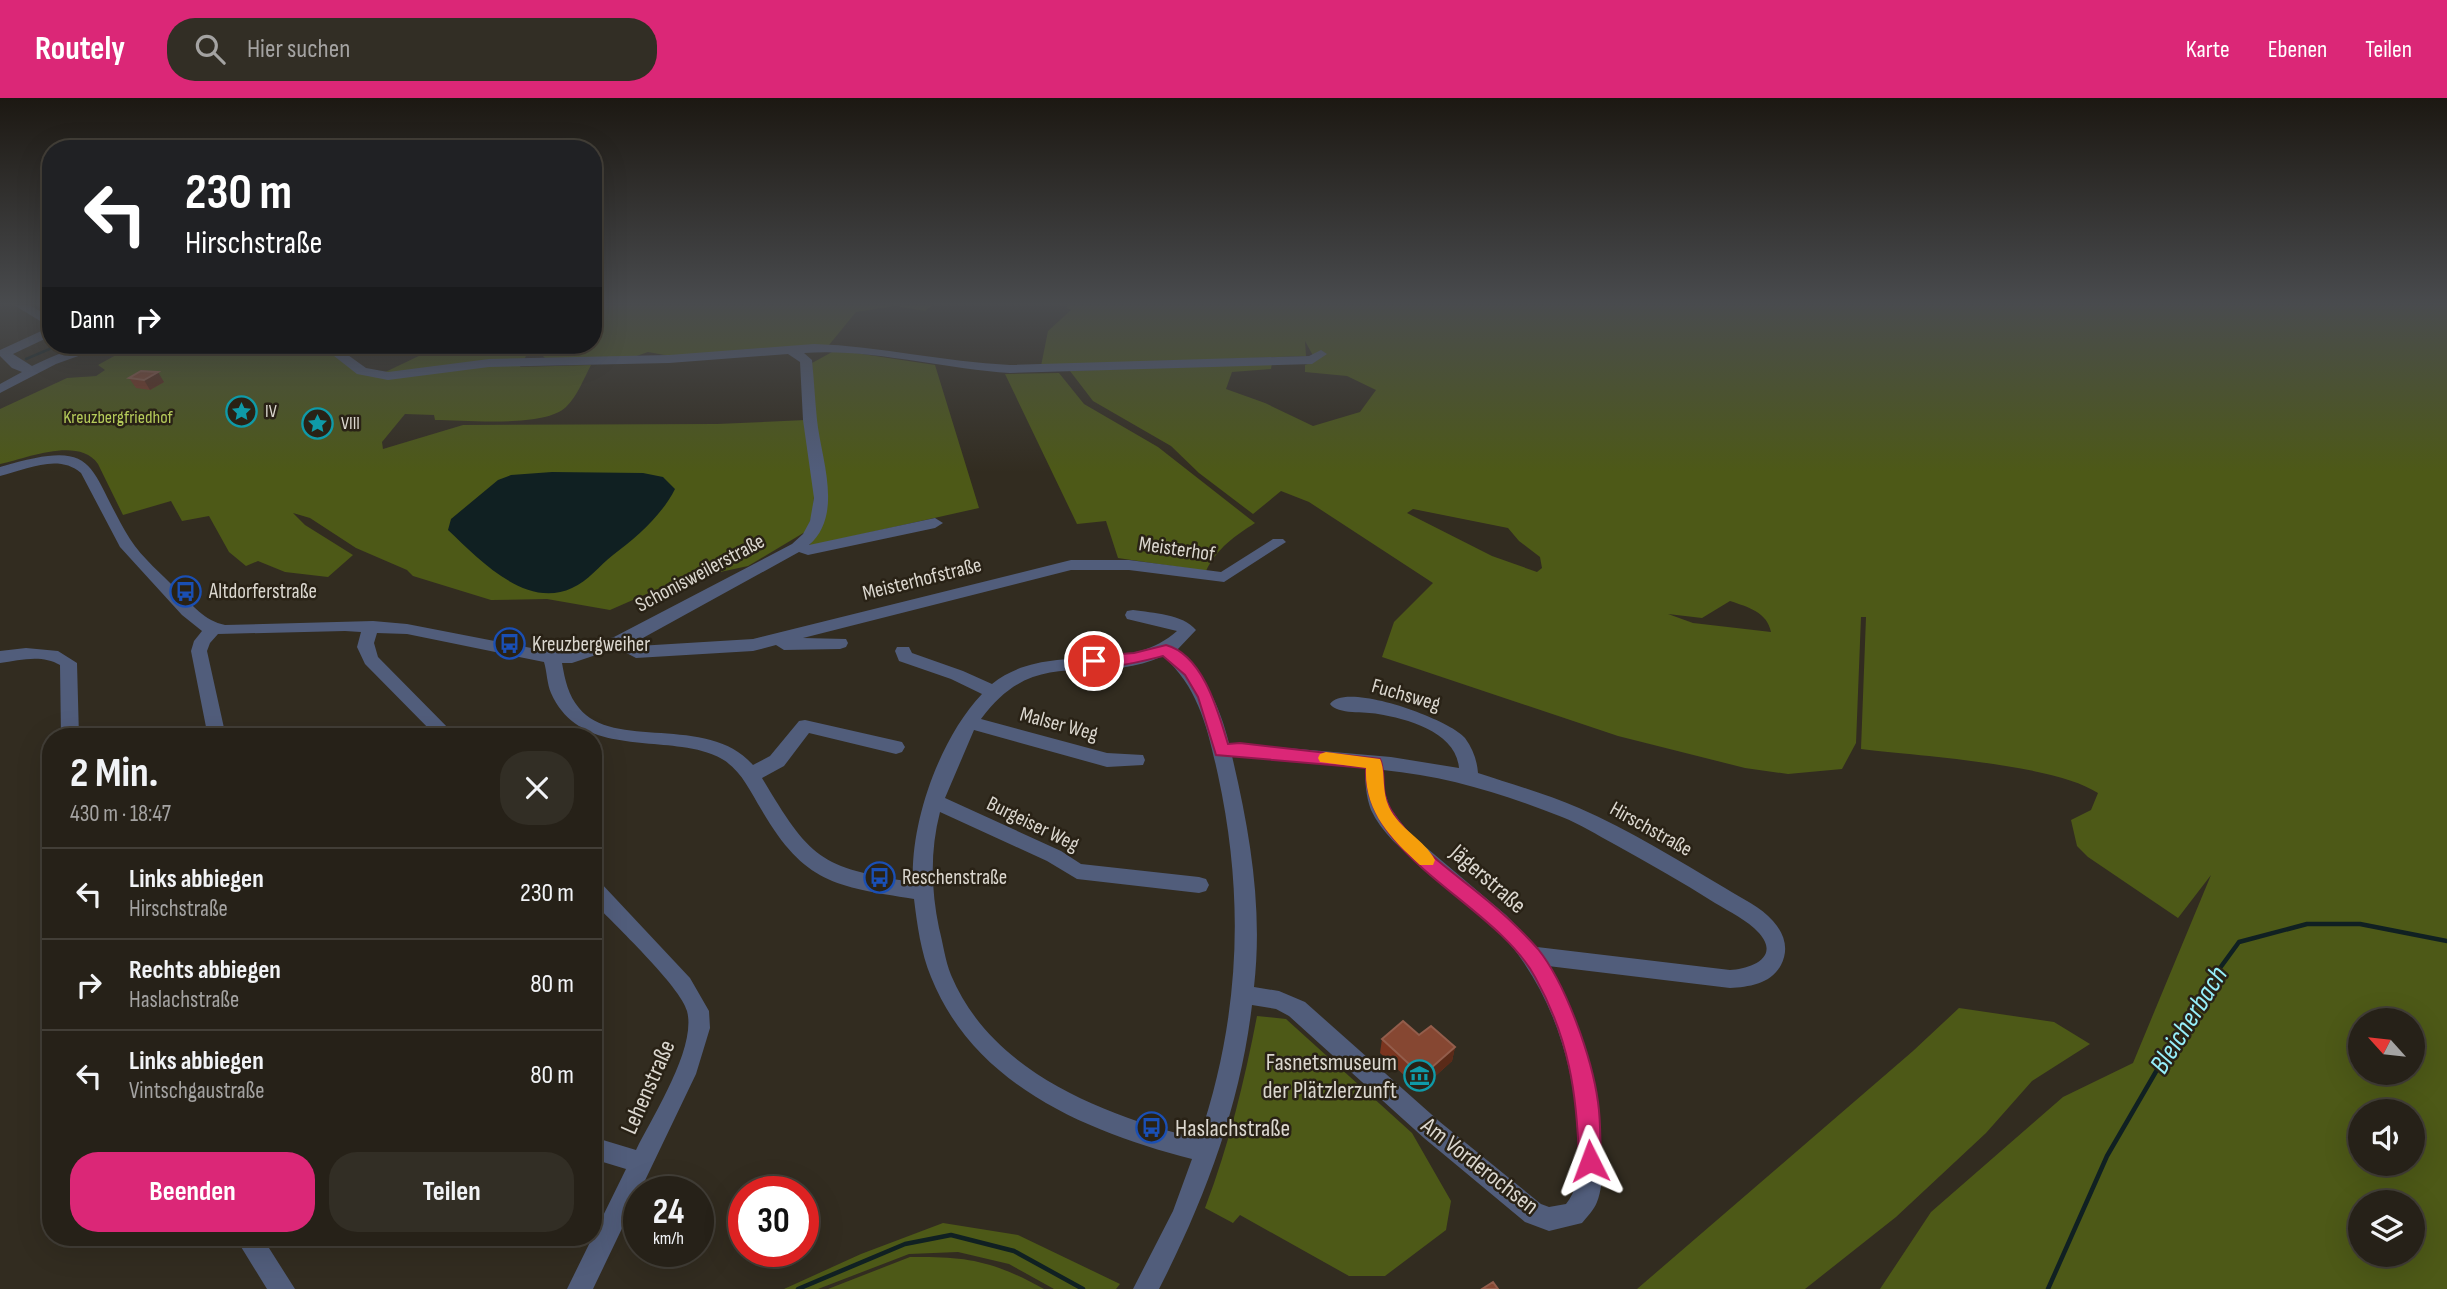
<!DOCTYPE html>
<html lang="de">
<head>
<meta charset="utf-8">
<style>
  :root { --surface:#262118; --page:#322e25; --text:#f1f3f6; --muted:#a4a3a2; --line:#423e37; --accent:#db2777 }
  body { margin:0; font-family:"Sofia Sans Condensed",sans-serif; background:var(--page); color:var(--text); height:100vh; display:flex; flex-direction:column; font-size:26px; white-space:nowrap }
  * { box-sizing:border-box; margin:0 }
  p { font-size:23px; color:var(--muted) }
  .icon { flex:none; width:38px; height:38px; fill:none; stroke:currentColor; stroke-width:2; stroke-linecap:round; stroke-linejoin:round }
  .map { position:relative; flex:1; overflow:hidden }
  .sheet { position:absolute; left:42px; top:630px; width:560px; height:518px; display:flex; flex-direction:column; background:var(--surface); border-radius:28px; box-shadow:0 7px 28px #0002,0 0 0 2px var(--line) }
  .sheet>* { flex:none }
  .guide { position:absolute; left:42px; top:42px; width:560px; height:214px; border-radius:28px; box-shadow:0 7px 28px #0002,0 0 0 2px var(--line); background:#202124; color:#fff; overflow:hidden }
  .needle { width:46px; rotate:297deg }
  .fabs { position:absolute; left:2348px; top:910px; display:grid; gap:14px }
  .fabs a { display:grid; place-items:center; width:77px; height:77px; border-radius:50%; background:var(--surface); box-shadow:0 7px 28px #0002,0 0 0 2px var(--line); font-size:35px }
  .speed { position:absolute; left:623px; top:1078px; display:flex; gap:14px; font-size:35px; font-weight:700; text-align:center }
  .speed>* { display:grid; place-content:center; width:91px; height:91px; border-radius:50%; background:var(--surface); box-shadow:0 7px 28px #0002,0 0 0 2px var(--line); line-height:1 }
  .speed small { font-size:18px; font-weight:400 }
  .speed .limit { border:10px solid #d22; background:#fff; color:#111 }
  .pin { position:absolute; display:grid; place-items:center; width:60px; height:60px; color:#fff; margin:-30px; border:4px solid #fff; border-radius:50%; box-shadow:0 2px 7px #0007 }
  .me { position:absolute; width:77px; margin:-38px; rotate:357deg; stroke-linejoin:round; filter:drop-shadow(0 0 5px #0008) }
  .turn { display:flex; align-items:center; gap:24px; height:147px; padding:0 28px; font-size:32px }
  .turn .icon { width:91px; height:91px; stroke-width:2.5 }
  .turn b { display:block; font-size:49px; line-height:60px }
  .then { display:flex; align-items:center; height:66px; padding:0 28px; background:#0003; gap:14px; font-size:26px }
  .round { display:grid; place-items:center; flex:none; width:74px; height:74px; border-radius:28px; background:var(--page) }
  .summary { display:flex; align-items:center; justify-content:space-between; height:119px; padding:0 28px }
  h1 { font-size:42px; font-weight:700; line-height:52px }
  .cta { display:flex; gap:14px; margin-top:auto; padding:14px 28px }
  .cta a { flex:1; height:80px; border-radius:28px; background:var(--accent); color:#fff; font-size:28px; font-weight:700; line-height:80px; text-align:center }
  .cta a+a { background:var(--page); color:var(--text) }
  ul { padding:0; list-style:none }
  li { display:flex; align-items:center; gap:21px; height:91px; padding:0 28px; border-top:2px solid var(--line) }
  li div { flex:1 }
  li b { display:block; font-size:26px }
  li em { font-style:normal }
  header { display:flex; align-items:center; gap:42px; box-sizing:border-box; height:98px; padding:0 35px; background:var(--accent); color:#fff }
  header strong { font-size:33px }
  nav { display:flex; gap:38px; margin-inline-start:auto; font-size:24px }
  .search { width:490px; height:63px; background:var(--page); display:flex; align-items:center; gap:18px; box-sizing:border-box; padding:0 24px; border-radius:28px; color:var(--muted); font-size:26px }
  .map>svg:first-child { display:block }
  .green { fill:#4d5917; fill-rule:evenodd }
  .water { fill:#102022 }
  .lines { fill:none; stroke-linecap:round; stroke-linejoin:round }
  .stream-far1 { stroke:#102022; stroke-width:2.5 }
  .stream { stroke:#102022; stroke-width:4.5 }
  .minor { fill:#515d7b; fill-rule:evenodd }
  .wall { fill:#7b351f }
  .shaded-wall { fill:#5a2a18 }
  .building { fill:#864732; stroke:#935d4b; stroke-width:2 }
  .route { fill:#db2777; stroke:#8e194d; stroke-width:2 }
  .slow { fill:#f59e0b }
  .labels { text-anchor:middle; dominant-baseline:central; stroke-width:5; stroke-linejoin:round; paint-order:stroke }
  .far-poi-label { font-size:18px; fill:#dbd7cf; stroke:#292216; text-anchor:start }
  .far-park-label { font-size:18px; fill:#b6cc5a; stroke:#292216 }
  .street-label { font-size:21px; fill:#dbd7cf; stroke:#292216 }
  .poi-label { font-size:21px; fill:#dbd7cf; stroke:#292216; text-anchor:start }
  .near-street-label { font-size:24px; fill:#dbd7cf; stroke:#292216 }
  .near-poi-label { font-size:24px; fill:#dbd7cf; stroke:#292216; text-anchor:end }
  .near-water-label { font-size:28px; font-style:italic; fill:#96eef9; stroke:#292216 }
</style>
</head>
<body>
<header>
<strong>Routely</strong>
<div class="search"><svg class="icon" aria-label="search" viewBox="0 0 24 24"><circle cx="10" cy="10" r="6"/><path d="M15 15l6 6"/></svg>Hier suchen</div>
<nav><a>Karte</a><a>Ebenen</a><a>Teilen</a></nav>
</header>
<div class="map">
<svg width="2447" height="1191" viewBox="0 0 2447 1191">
  <rect width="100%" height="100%" fill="#322c20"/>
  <path class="green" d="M593,207H933L925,213L895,208L856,214L829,247L670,258L648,254L631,260L547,262L532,247H593Z
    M1068,207H2447V1191H1880L1931,1114L2063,999L2133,965L2211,777L2178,820L2088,759L2077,748L2071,722L2091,712L2098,695C2054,666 1919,658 1861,651L1866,519H1861L1856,645L1842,671L1788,676L1745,670L1618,638L1382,559L1394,524L1433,485L1309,404L1281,393L1253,416L1199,375L1171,348L1093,303L1070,273L1272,265L1271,271L1232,274L1226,291L1265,305L1313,328L1360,314L1376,292L1347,278L1305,274V267L1316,263L1305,243L1306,258L1041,268L1048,233L1071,212L1066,210ZM1413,411L1508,430L1519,443L1540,459L1542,470L1537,474L1492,458L1407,415ZM1730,503C1748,509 1767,514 1771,534L1693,525L1668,516L1702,520ZM2361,922H2413V975H2361ZM2361,1013H2413V1066H2361ZM2361,1104H2413V1157H2361Z
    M134,247L221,254L233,247H326L338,256L379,277L423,256L450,252L453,247H517L526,258L520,269L591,267C584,280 577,299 566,309C544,330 466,322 435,322L434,317L405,316L382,344L383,351L463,327L717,326L806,322C809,353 823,408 805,434L748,468L674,484L610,512L547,501L491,502L413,478L407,472L356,450L310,420L293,415L305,427L353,457L328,479L285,474L258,463L246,468L229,454L209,418L182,423L171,403L123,417L98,366C78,338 26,361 0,366V311L67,280L96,278L105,272L98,267Z
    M842,253L935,267L979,410L809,448L819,430L812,265L832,254Z
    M1059,275L1084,306L1158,349L1255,425C1235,438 1217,450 1206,473L1118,460L1106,423L1077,426L1005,276Z
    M1959,910L2054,924L2090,946L2032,983L1986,1035L1896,1119L1805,1191H1637L1913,953Z
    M1257,918L1286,921L1412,1035L1451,1103L1446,1132L1385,1178H1349L1240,1117L1233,1125L1205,1110C1229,1047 1244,985 1257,918Z
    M943,1125L1018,1137L1120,1186L1116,1191H1054L1009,1166L958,1154L909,1156L818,1191H784L861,1156Z
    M910,1159C968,1158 993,1163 1044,1191H828Z"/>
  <path class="water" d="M552,374L643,375L663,379L675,391C662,417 637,439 613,457C599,468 588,483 572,490C525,512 478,460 448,432L451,421L498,382L511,377Z"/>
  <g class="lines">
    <path class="stream-far1" d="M26,261L59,247"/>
    <path class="stream" d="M798,1191L905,1146L951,1137L1014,1153L1083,1191
      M2048,1191L2107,1058L2201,896L2239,844L2307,826H2360L2447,843"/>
    <path class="minor" d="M14,207H30L51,220V238L13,256L32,268C55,256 83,246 109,247L56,266L0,295V286L22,274L12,270L0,258V252L50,229Z
      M814,246C880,248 944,264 1010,267L1309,258L1321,252L1327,256L1312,266L1010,275C943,271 870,250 804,255L812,262C814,282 815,302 817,322C821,360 844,417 809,447L935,420L943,425L935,430L808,457L799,454L632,546L638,548L753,541L1071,462H1129L1221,474L1273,441H1283L1286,444L1224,484L1129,472H1071L803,540L846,541L848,545L846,549L840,551L784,552L776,547L753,553L636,560L617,550L572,565H562C565,582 568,597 579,610C613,653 708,615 753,667L770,658L799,623L805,622L902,644L905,649L902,654L896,656L809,635L784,668L762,680C810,760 819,770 913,784C910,724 940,640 982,596L951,581L899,563L895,553L897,549H909L912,555L963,573L992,586C1048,541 1126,579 1177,533L1127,521L1125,517L1127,513L1133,512C1153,515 1183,516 1196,532L1177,552C1205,576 1220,609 1229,645L1391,659L1459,670C1456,634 1408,621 1378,616C1365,613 1338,617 1330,606C1345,583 1449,621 1465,640C1473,651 1477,662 1478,675C1511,686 1547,696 1579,710C1629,732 1678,762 1725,790C1741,800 1761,809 1773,823C1785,836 1789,852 1781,867C1771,886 1749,889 1730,890L1548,868C1582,926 1597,978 1601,1045C1602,1063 1604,1087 1597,1104C1594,1112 1587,1119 1582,1125L1549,1133L1525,1124L1424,1040L1289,918L1276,911L1252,907C1240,1008 1205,1101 1159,1191H1133L1173,1113L1192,1061C1087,1034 974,987 931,879C921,855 917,826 914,801C834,788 804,785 761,711C750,693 741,672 722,661C710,654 696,651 682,649C634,642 575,649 551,595C547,586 547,574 544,564L407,536L377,535L374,545L378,559L457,639H437L365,566L357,549L361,534L345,533L218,536L210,545L207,553L226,639H208L191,553L194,543L202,533L182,517L120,449L81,375C58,355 26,372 0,378V369C102,339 85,368 130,441C142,460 163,477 178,493C192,507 205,523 225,527L373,523L407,526L552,554L571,553L614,539L792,446L803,436L810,423L814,400L803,322L800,264L788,256L669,265L489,269L388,282L357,276L320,247H334L366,270L388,274L489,261L669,257ZM1163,558C1199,590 1208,632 1218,677C1245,802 1240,919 1199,1041C1104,1017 992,975 951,877C945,862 943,845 939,830C931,791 930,753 940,714L1047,763L1077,781L1199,795L1206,793L1209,787L1206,781L1199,779L1081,766L1061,753L945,700L974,632L1107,669L1143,667L1145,662L1143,657L1107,655L981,621C1037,544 1093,590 1163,558ZM1232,658L1365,670C1365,685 1366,698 1371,712C1381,734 1402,752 1420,767C1455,797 1499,826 1524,865C1557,914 1574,972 1577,1030C1578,1055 1583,1086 1566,1106L1549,1109L1541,1106L1440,1024L1305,904L1279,893L1254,889C1263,810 1250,735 1232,658ZM1383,672C1446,678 1504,696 1562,719C1580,726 1597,737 1614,746C1648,765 1682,784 1715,805C1730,814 1747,822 1759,835C1781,860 1750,871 1730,872L1537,849L1506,817L1409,735L1390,710L1383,689Z
      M26,550L58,553L77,565L79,639H61L60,567C42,556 20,562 0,565V553Z
      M593,782L600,784L690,880L709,913L710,930L696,976L593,1191H567L626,1071L593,1061V1039L636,1052C652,1019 697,950 687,913C681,889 613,825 593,804Z
      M235,1139H262L295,1191H267Z"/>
  </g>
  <path class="wall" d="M129,280L164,284L150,292L136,290Z
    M1419,937L1455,949L1452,963L1420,992L1380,955L1382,941Z"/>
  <path class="shaded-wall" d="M158,274L164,284L150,292L144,282Z
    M1455,949L1452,963L1420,992L1422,978Z"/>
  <path class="building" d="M141,273L158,274L144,282L129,280Z
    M1403,923L1419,937L1431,928L1455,949L1422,978L1382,941Z
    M1493,1184L1498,1191H1482Z"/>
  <linearGradient id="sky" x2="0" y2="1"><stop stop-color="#1c1812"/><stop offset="0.55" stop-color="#494b4e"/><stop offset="1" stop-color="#494b4e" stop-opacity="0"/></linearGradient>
  <rect width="2447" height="374" fill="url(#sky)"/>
  <path class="route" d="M1166,547C1203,557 1218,613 1228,646L1240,645L1380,661C1387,675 1379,694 1391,712C1414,749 1455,775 1488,803C1506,818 1523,834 1538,851C1566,886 1592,960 1598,1004C1601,1024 1600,1044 1601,1063L1598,1070L1590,1073L1582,1070L1579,1063C1577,995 1569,940 1535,879C1495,805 1363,760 1366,670L1216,657L1198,599L1185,577L1163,558C1147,562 1098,576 1087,563L1094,558L1134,555Z"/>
  <path class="slow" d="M1326,654L1380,661C1386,673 1381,692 1389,709C1399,731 1425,742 1435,762L1433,767H1420C1390,740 1364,713 1366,670L1320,664L1318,660L1320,656Z"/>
  <defs>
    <symbol id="sight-ring" viewBox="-11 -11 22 22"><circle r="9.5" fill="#292216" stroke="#0f9aa8" stroke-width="1.5"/><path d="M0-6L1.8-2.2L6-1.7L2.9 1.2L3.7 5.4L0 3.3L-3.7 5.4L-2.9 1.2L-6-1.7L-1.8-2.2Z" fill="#0f9aa8"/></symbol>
    <symbol id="bus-ring" viewBox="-11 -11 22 22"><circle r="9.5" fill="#292216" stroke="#1a4fb4" stroke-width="1.5"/><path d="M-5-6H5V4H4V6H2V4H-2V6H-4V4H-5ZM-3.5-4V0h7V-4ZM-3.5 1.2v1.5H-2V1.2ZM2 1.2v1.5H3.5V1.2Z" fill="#1a4fb4"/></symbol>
    <symbol id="museum-ring" viewBox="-11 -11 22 22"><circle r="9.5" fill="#292216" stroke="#0f9aa8" stroke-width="1.5"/><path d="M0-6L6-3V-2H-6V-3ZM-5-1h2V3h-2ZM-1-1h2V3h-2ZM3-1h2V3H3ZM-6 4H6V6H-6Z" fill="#0f9aa8"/></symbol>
  </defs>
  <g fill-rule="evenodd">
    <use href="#sight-ring" x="224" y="296" width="35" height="35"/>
    <use href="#sight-ring" x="300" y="308" width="35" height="35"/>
    <use href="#bus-ring" x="168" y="476" width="35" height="35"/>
    <use href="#bus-ring" x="492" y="528" width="35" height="35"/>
    <use href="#bus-ring" x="862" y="762" width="35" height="35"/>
    <use href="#museum-ring" x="1402" y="960" width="35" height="35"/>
    <use href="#bus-ring" x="1134" y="1012" width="35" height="35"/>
  </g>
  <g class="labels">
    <g class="far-poi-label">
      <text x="265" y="313">IV</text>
      <text x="341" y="325">VIII</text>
    </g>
    <g class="far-park-label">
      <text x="118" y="319">Kreuzbergfriedhof</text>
    </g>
    <g class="street-label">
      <text transform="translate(1177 451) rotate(8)">Meisterhof</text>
      <text transform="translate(700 475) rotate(-28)">Schonisweilerstraße</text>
      <text transform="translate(922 481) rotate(-14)">Meisterhofstraße</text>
      <text transform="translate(1406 597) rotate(16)">Fuchsweg</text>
      <text transform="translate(1059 626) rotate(15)">Malser Weg</text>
      <text transform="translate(1033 726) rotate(26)">Burgeiser Weg</text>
      <text transform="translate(1651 731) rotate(29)">Hirschstraße</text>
    </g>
    <g class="poi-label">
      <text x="209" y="493">Altdorferstraße</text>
      <text x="532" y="546">Kreuzbergweiher</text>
      <text x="902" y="779">Reschenstraße</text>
    </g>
    <g class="near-street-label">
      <text transform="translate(1488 781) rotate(41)">Jägerstraße</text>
      <text transform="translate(648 989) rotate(-66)">Lehenstraße</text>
      <text transform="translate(1480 1068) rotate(38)">Am Vorderochsen</text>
    </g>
    <g class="near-poi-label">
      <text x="1397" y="964">Fasnetsmuseum<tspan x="1397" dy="28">der Plätzlerzunft</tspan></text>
      <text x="1175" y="1030" text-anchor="start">Haslachstraße</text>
    </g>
    <g class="near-water-label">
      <text transform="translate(2189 922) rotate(-58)">Bleicherbach</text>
    </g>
  </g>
</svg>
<div class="fabs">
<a><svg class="needle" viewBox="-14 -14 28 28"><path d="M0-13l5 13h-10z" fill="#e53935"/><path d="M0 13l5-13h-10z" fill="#a4a3a2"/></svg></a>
<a><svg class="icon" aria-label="sound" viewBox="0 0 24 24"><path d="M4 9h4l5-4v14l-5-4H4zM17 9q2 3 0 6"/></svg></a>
<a><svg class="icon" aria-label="layers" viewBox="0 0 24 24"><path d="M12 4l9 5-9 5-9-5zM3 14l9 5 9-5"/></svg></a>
</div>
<div class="speed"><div>24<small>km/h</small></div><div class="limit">30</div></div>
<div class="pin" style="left:1094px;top:563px;background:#d93025"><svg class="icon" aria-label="arrive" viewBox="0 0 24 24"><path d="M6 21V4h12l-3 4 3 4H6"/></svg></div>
<svg class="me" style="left:1590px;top:1063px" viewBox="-20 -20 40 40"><path d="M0-17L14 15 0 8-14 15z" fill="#db2777" stroke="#fff" stroke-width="4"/></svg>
<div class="guide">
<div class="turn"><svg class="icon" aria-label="left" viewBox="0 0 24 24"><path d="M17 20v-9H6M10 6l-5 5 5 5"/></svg><div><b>230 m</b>Hirschstraße</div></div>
<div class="then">Dann<svg class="icon" aria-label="right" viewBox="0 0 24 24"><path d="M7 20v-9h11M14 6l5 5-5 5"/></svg></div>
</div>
<section class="sheet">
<div class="summary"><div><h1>2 Min.</h1><p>430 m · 18:47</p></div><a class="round"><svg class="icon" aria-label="close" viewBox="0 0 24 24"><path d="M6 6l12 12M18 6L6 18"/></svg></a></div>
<ul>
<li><svg class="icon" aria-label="left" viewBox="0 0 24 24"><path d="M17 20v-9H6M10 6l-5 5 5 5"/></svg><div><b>Links abbiegen</b><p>Hirschstraße</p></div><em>230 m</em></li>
<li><svg class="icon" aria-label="right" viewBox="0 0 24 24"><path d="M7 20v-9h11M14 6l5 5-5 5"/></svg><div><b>Rechts abbiegen</b><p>Haslachstraße</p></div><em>80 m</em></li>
<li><svg class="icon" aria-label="left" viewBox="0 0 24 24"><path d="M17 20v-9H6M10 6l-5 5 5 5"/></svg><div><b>Links abbiegen</b><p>Vintschgaustraße</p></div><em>80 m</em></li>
</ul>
<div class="cta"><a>Beenden</a><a>Teilen</a></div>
</section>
</div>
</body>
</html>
